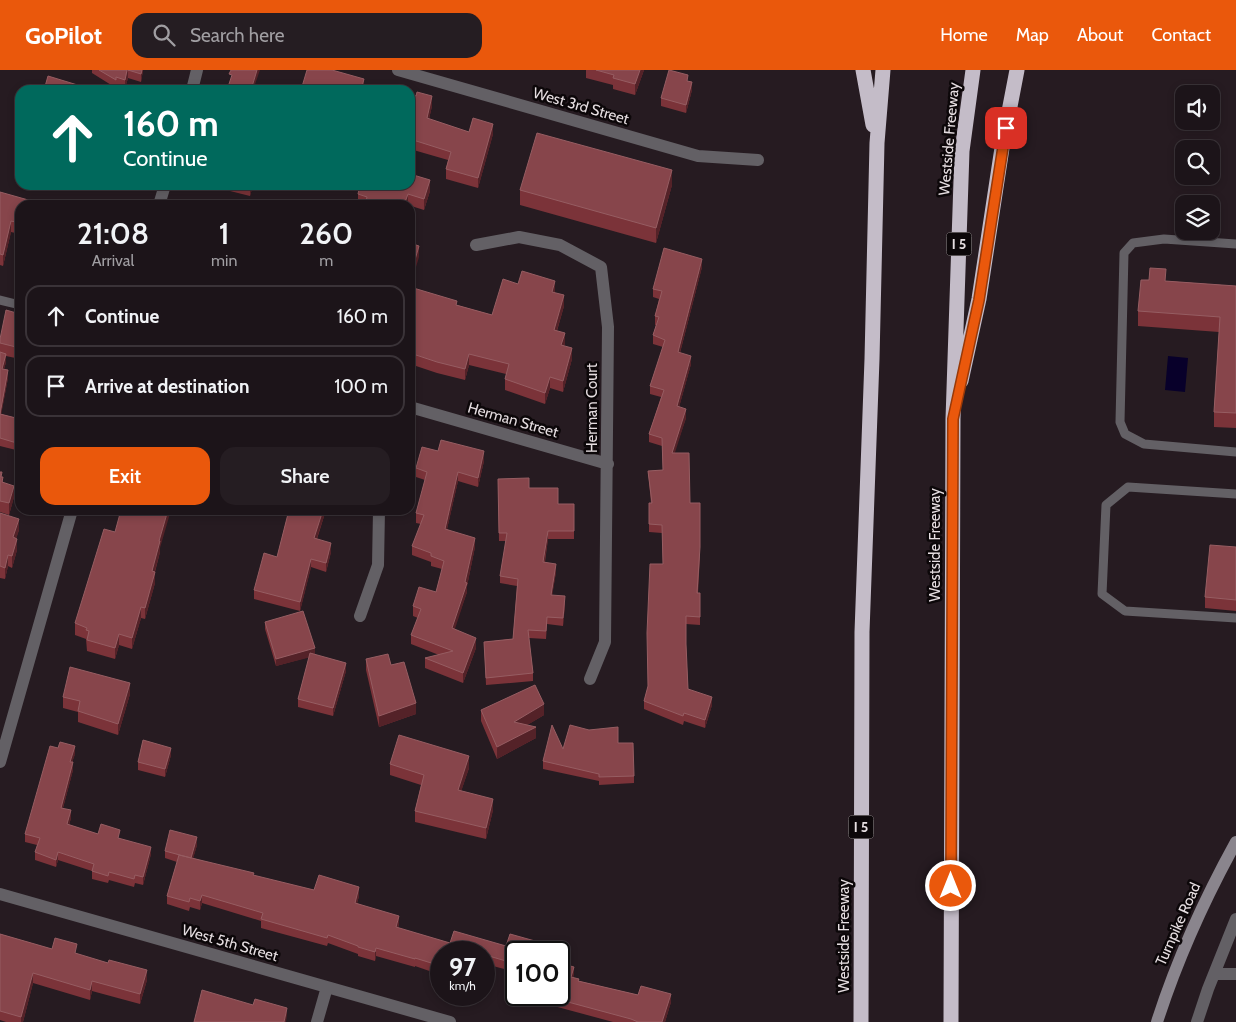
<!DOCTYPE html>
<html lang="en">
<head>
<meta charset="utf-8">
<style>
  :root { --surface:#1c1419; --page:#251d22; --text:#f1f3f6; --muted:#a09ea2; --line:#3a3338; --accent:#ea580c }
  body { margin:0; font-family:Cabin,sans-serif; background:var(--page); color:var(--text); height:100vh; display:flex; flex-direction:column; font-size:19px; white-space:nowrap }
  * { box-sizing:border-box; margin:0 }
  p { font-size:16px; color:var(--muted) }
  .icon { flex:none; width:28px; height:28px; fill:none; stroke:currentColor; stroke-width:2; stroke-linecap:round; stroke-linejoin:round }
  .map { position:relative; flex:1; overflow:hidden }
  .details { position:absolute; left:15px; top:130px; width:400px; height:315px; display:flex; flex-direction:column; background:var(--surface); border-radius:15px; box-shadow:0 2px 8px #0003,0 0 0 1px var(--line) }
  .details>* { flex:none }
  .hud { position:absolute; left:15px; top:15px; width:400px; height:105px; border-radius:15px; box-shadow:0 2px 8px #0003,0 0 0 1px var(--line); background:#00695c; color:#fff; overflow:hidden }
  .fabs { position:absolute; left:1175px; top:15px; display:grid; gap:10px }
  .fabs a { display:grid; place-items:center; width:45px; height:45px; border-radius:10px; background:var(--surface); box-shadow:0 2px 8px #0003,0 0 0 1px var(--line); font-size:25px }
  .speed { position:absolute; left:430px; top:871px; display:flex; gap:10px; font-size:25px; font-weight:700; text-align:center }
  .speed>* { display:grid; place-content:center; width:65px; height:65px; border-radius:50%; background:var(--surface); box-shadow:0 2px 8px #0003,0 0 0 1px var(--line); line-height:1 }
  .speed small { font-size:12px; font-weight:400 }
  .speed .limit { border:2px solid #111; border-radius:8px; background:#fff; color:#111 }
  .pin { position:absolute; display:grid; place-items:center; width:42px; height:42px; color:#fff; margin:-21px; border-radius:10px; box-shadow:0 2px 8px #0006 }
  .me { position:absolute; width:55px; margin:-28px; rotate:0deg; stroke-linejoin:round; filter:drop-shadow(0 0 4px #0008) }
  .turn { display:flex; align-items:center; gap:18px; height:105px; padding:0 25px; font-size:22px }
  .turn .icon { width:65px; height:65px; stroke-width:2.5 }
  .turn b { display:block; font-size:35px; line-height:42px }
  .eta { display:flex; justify-content:space-evenly; align-items:center; height:85px; text-align:center }
  .eta b { font-size:30px; font-weight:600; line-height:35px }
  .cta { display:flex; gap:10px; margin-top:auto; padding:10px 25px }
  .cta a { flex:1; height:58px; border-radius:15px; background:var(--accent); color:#fff; font-size:20px; font-weight:600; line-height:58px; text-align:center }
  .cta a+a { background:var(--page); color:var(--text) }
  ul { padding:0; list-style:none }
  li { display:flex; align-items:center; gap:15px; height:62px; margin:0 10px 8px; padding:0 15px; border:2px solid var(--line); border-radius:15px }
  li div { flex:1 }
  li b { display:block; font-size:19px }
  li em { font-style:normal }
  header { display:flex; align-items:center; gap:30px; box-sizing:border-box; height:70px; padding:0 25px; background:var(--accent); color:#fff }
  header strong { font-size:24px }
  nav { display:flex; gap:28px; margin-inline-start:auto; font-size:18px }
  .search { width:350px; height:45px; background:var(--page); display:flex; align-items:center; gap:12px; box-sizing:border-box; padding:0 18px; border-radius:15px; color:var(--muted); font-size:19px }
  .map>svg:first-child { display:block }
  .water { fill:#08002a }
  .lines { fill:none; stroke-linecap:round; stroke-linejoin:round }
  .lane { stroke:#636065; stroke-width:9 }
  .street { stroke:#636065; stroke-width:12 }
  .secondary { stroke:#8a858d; stroke-width:12 }
  .highway { stroke:#c4bcc8; stroke-width:15 }
  .wall { fill:#7b3339 }
  .shaded-wall { fill:#542228 }
  .building { fill:#87454b; stroke:#965d62 }
  .route-casing { stroke:#983908; stroke-width:12 }
  .route { stroke:#ea580c; stroke-width:9 }
  .labels { text-anchor:middle; dominant-baseline:central; stroke-width:5; stroke-linejoin:round; paint-order:stroke }
  .shield { fill:#0c0709; stroke:#a59ea0; stroke-width:1 }
  .shield-label { font-size:14px; font-weight:bold; fill:#e6dee1 }
  .street-label { font-size:15px; fill:#e6dee1; stroke:#0c0709 }
</style>
</head>
<body>
<header>
<strong>GoPilot</strong>
<div class="search"><svg class="icon" aria-label="search" viewBox="0 0 24 24"><circle cx="10" cy="10" r="6"/><path d="M15 15l6 6"/></svg>Search here</div>
<nav><a>Home</a><a>Map</a><a>About</a><a>Contact</a></nav>
</header>
<div class="map">
<svg width="1236" height="952" viewBox="0 0 1236 952">
  <rect width="100%" height="100%" fill="#261b21"/>
  <path class="water" d="M1168,286L1188,288L1185,322L1165,320Z"/>
  <g class="lines">
    <path class="lane" d="M1236,174L1164,169L1133,173L1124,183L1120,352L1125,364L1144,374L1236,382
      M0,230L20,235
      M1236,424L1128,417L1106,435L1102,524L1125,541L1236,548"/>
    <path class="street" d="M398,0L698,86L758,90
      M192,20L197,0
      M159,135L165,115
      M476,175L519,167L560,175L601,197L608,257L605,572L590,609
      M410,337L608,394
      M360,546L378,495L379,440
      M0,692L72,440
      M0,824L450,952
      M1214,904H1236
      M317,952L327,917
      M1197,952L1208,919L1236,849"/>
    <path class="secondary" d="M1157,952C1177,890 1204,830 1236,772"/>
    <path class="highway" d="M863,0L873,55
      M961,311L979,229L1002,78L1017,0
      M861,952L862,562L872,289L877,73L883,0
      M951,952L953,349L962,81L973,0"/>
  </g>
  <path class="wall" d="M92,0H143L141,12L128,8L125,18L116,15V18L92,3Z
    M586,0H644L635,25L613,19V15L586,8Z
    M688,11L692,20L686,43L661,36V28Z
    M410,24L432,36L429,49L469,62L493,64L478,118L446,109V99L448,90L410,79Z
    M230,115H253L250,126L230,121Z
    M672,115L656,173L520,135V120Z
    M430,121L424,140L408,135H358V124Z
    M0,122L20,135V164L11,162L3,196L0,195Z
    M702,197L680,283L691,294L679,337L686,348L674,383L690,433L700,486L698,523H700V555L686,554V575L688,619L712,635L705,658L684,651L683,655L644,639V631L648,617L663,494L662,463L649,462V433H651L648,401L663,400L662,376L649,372V364L661,327L650,324V316L663,277L653,274V265L656,255H655V246L659,229L653,227V219Z
    M1166,211L1236,216V358L1214,357V342L1219,262L1138,256V241Z
    M518,214L555,222V223L564,236L557,261L565,273L564,276L572,289L563,322L550,318L545,334L505,320V309L506,304L469,295L465,310L437,303L410,294V217L457,235L492,245Z
    M20,244V289L6,286V292L4,299L8,308L1,344L20,349V381L0,376V269Z
    M438,381L484,391L478,417L458,411L447,459L475,477L467,516V522L454,559L476,578L463,613L425,598V588L439,585L411,574V565L418,548L413,546V536L436,522L442,499L431,496V492L412,485V476L421,454L416,453V443L425,410L416,407V398Z
    M0,402L3,412L14,427L9,445L0,442Z
    M498,409L529,418L558,434H574V469H548L545,492L556,502L552,525L565,534L563,556L547,554L546,569L529,568L533,603V611L486,615L484,572L513,569L517,516L500,513V506L506,471H499Z
    M289,440H337L336,443L326,440L317,469L331,482L326,502L311,497L300,541L254,529V520L277,487Z
    M0,443L19,460L16,468L17,480L12,498L8,496L5,509L0,508Z
    M1236,477V541L1205,538V527Z
    M160,478V482L155,502V513L145,549L141,548L132,579L119,575L115,589L87,581L86,569L75,565V553Z
    M265,552L315,585L346,601L333,646L298,637V629L309,587L276,596L265,559Z
    M366,589L391,595L416,644L379,657L366,600Z
    M130,624L118,665L78,652V642L63,638V627Z
    M481,640L544,645L527,655L536,668L497,689L481,651Z
    M618,673L634,706V713L599,715V711L543,699V691L563,679Z
    M75,684L72,692L73,700L63,738L71,748L69,755L98,764L120,769L151,784L143,815L135,813L134,817L109,810L108,813L92,809V801L58,790L56,797L35,790V782L37,775L25,772V764Z
    M171,685L165,707L138,700V692Z
    M390,694L469,698L461,721L493,740L486,769L415,752V741L421,715L390,705Z
    M197,775L193,788L254,806L314,820L359,826L357,833L399,854L398,858L450,873L506,876L535,879L534,882H516V902L489,895L486,906L484,905V882H441V905L415,896V897L376,886L375,891L358,886V884L328,873L327,876L261,858V851L202,833L200,840L190,837L189,841L167,834V826L177,792L165,788V781Z
    M0,864L52,879L77,884L147,910L140,934L92,921L90,930L33,913L23,952H6L0,950Z
    M574,905L573,907L579,911L638,925L671,932L665,952H613L539,932V925H559Z"/>
  <path class="shaded-wall" d="M128,0V8L125,18V10Z
    M142,0H143L141,12V4Z
    M257,0H260L253,20H251Z
    M640,0H644L635,25V14Z
    M364,9V17L363,20H361Z
    M692,12V20L686,43V35Z
    M432,26V36L427,57V48Z
    M493,54V64L478,118V108Z
    M672,100V115L656,173V158Z
    M430,110V121L424,140V129Z
    M251,115H253L250,126V118Z
    M408,124V135H404Z
    M11,151V162L3,196V185Z
    M419,176V187L410,217V207Z
    M702,189V197L678,290V282Z
    M555,211V222L552,232V222Z
    M564,225V236L554,270V260Z
    M565,263V273L561,286V275Z
    M572,278V289L563,322V311Z
    M6,284V292L2,307V299Z
    M469,284V295L465,310V299Z
    M691,286V294L677,345V336Z
    M8,300V308L0,351V344Z
    M550,307V318L545,334V323Z
    M686,339V348L672,392V383Z
    M484,381V391L478,417V408Z
    M458,402V411L445,468V459Z
    M14,416V427L9,445V433Z
    M168,440H171L160,478V482L152,512V501L159,471Z
    M323,440H326L314,477V468Z
    M19,449V460L13,479V467Z
    M548,461V469L543,500V492Z
    M475,468V477L467,516V522L452,568V558L465,512Z
    M17,469V480L12,498V486Z
    M331,473V482L326,502V493Z
    M8,485V496L5,509V498Z
    M311,489V497L300,541V532Z
    M556,494V502L551,533V525Z
    M155,502V513L145,549V538Z
    M565,526V534L563,556V548Z
    M141,537V548L132,579V568Z
    M119,564V575L115,589V578Z
    M476,568V578L463,613V603Z
    M315,578V586L276,596V589Z
    M346,593V601L333,646V638Z
    M130,613V624L118,665V654Z
    M712,627V635L705,658V650Z
    M416,633V644L379,657V646Z
    M544,634V645L514,663V652Z
    M536,657V668L497,689V677Z
    M75,676V684L70,699V692Z
    M171,678V685L165,707V699Z
    M469,686V698L458,731V720Z
    M73,692V700L61,745V738Z
    M493,729V740L486,769V758Z
    M71,740V748L67,762V754Z
    M197,767V775L191,796V788Z
    M151,777V784L143,815V807Z
    M58,782V790L56,797V790Z
    M359,817V826L355,841V833Z
    M202,825V833L200,840V831Z
    M399,846V854L396,866V857Z
    M535,871L534,882H532Z
    M376,878V886L375,891V882Z
    M489,886V895L486,906V897Z
    M574,897V905L571,915V907Z
    M147,900V910L140,934V924Z
    M33,903V913L23,952H21V947Z
    M92,911V921L90,930V920Z
    M671,924V932L665,952H662Z
    M287,938V945L286,952H284Z"/>
  <path class="building" d="M99,0H127L125,10L116,7V10Z
    M128,0H142L141,4Z
    M231,0H257L251,20H227L232,5L229,4Z
    M307,0H332L364,9L361,20H319L317,19V20H301Z
    M596,0H640L635,14L613,8L614,5Z
    M669,0L688,5L687,11L692,12L686,35L661,28Z
    M48,6L94,20H44Z
    M417,22L432,26L427,48L469,62L473,48L493,54L478,108L446,99L451,82L410,69V24L416,26Z
    M537,63L672,100L656,158L520,120Z
    M410,104L430,110L424,129L408,124L404,135H365L367,127L358,124L360,115H410Z
    M237,115H251L250,118Z
    M0,122L46,135H20V153L11,151L3,185L0,184Z
    M410,173L419,176L410,207Z
    M664,178L702,189L678,282L691,286L677,336L686,339L672,383H689L690,433H700V477L697,523H700V547L686,546V574L688,619L712,627L705,650L684,643L683,646L644,631L648,616L647,563L650,494H663L662,455L649,454V433H652L648,401L663,400L662,368L649,364L664,320L650,316L665,270L653,265L659,247L655,246L662,221L653,219Z
    M1150,198L1166,199L1165,211L1236,216V343L1214,342L1220,247L1138,241L1141,210H1149Z
    M522,201L555,211L552,222L564,225L554,260L565,263L561,275L572,278L563,311L550,307L545,323L505,309L509,294L469,284L465,299L437,292L410,283V217L457,231L456,235L492,245L503,209L518,214Z
    M6,240L20,244V278L0,273V269Z
    M0,282L6,284L2,299L8,300L0,344L20,349V374L0,368Z
    M441,370L484,381L478,408L458,402L445,459L475,468L465,512L467,513L452,558L476,568L463,603L425,588L453,581L411,565L421,539L413,536L419,517L436,522L444,491L431,486V483L412,476L424,445L416,443L427,402L416,398L422,377L438,381Z
    M0,402H2L1,407H3L2,412L14,416L9,433L0,431Z
    M529,408V418H558V434H574V461H548L543,492L556,494L551,525L565,526L563,548L547,547L546,561L528,560L533,603L486,608L484,572L513,569L518,509L500,506L507,463H499L498,409Z
    M121,440H168L159,471H160L152,501L155,502L145,538L141,537L132,568L119,564L115,578L87,570L89,561L86,560L87,558L75,553L104,459L115,462Z
    M289,440H323L314,468L331,473L326,493L311,489L300,532L254,520L264,483L277,487Z
    M0,443L19,449L13,467L17,469L12,486L8,485L5,498L0,496Z
    M1210,475L1236,477V530L1205,527Z
    M303,541L315,578L276,589L265,552Z
    M310,583L346,593L333,638L298,629Z
    M388,584L391,595L404,592L416,633L379,646L366,589Z
    M70,597L130,613L118,654L78,641L80,631L63,627Z
    M535,615L544,634L514,652L536,657L497,677L481,640Z
    M552,655L563,679L570,655L589,660L618,657V673H633L634,706L599,707V704L543,691Z
    M399,665L469,686L458,720L493,729L486,758L415,741L424,705L390,694Z
    M143,670L171,678L165,699L138,692Z
    M60,672L75,676L70,692H73L61,738L71,740L67,754L98,764L101,754L120,760L118,768L151,777L143,807L135,805L134,809L109,802L108,806L92,801L94,794L58,782L56,790L35,782L40,768L25,764L50,676L58,678Z
    M170,760L197,767L191,788L165,781Z
    M179,785L254,803L253,805L314,820L319,805L359,817L355,833L399,846L396,857L450,873L454,861L506,876L510,864L535,871L532,882H516V894L489,886L486,897H484V882H441V896L415,888V889L376,878L375,882L358,877V876L328,865L327,868L261,849L263,843L202,825L200,831L190,828L189,832L167,826Z
    M0,864L52,879L55,868L77,874L75,883L108,893L109,890L147,900L140,924L92,911L90,920L33,903L21,947L0,941Z
    M559,893L574,897L571,907L579,909L578,911L638,925L641,916L671,924L662,952H638L631,949L542,925H559Z
    M202,920L253,935L255,929L287,938L284,952H194Z"/>
  <g class="lines">
    <defs>
      <path id="route" d="M951,816L953,349L979,230L1006,58"/>
    </defs>
    <use href="#route" class="route-casing"/>
    <use href="#route" class="route"/>
  </g>
  <g class="labels">
    <g class="shield">
      <rect x="946.5" y="162.5" width="25" height="23" rx="4"/>
      <rect x="848.5" y="745.5" width="25" height="23" rx="4"/>
    </g>
    <g class="shield-label">
      <text x="959" y="174">I 5</text>
      <text x="861" y="757">I 5</text>
    </g>
    <g class="street-label">
      <text transform="translate(581 36) rotate(16)">West 3rd Street</text>
      <text transform="translate(949 69) rotate(-85)">Westside Freeway</text>
      <text transform="translate(592 338) rotate(-90)">Herman Court</text>
      <text transform="translate(513 350) rotate(16)">Herman Street</text>
      <text transform="translate(935 475) rotate(-90)">Westside Freeway</text>
      <text transform="translate(1178 854) rotate(-66)">Turnpike Road</text>
      <text transform="translate(844 866) rotate(-90)">Westside Freeway</text>
      <text transform="translate(230 873) rotate(16)">West 5th Street</text>
    </g>
  </g>
</svg>
<div class="fabs">
<a><svg class="icon" aria-label="sound" viewBox="0 0 24 24"><path d="M4 9h4l5-4v14l-5-4H4zM17 9q2 3 0 6"/></svg></a>
<a><svg class="icon" aria-label="search" viewBox="0 0 24 24"><circle cx="10" cy="10" r="6"/><path d="M15 15l6 6"/></svg></a>
<a><svg class="icon" aria-label="layers" viewBox="0 0 24 24"><path d="M12 4l9 5-9 5-9-5zM3 14l9 5 9-5"/></svg></a>
</div>
<div class="speed"><div>97<small>km/h</small></div><div class="limit">100</div></div>
<div class="pin" style="left:1006px;top:58px;background:#d93025"><svg class="icon" aria-label="arrive" viewBox="0 0 24 24"><path d="M6 21V4h12l-3 4 3 4H6"/></svg></div>
<svg class="me" style="left:951px;top:816px" viewBox="-20 -20 40 40"><circle r="17" fill="#ea580c" stroke="#fff" stroke-width="3"/><path d="M0-11L8 9 0 5-8 9z" fill="#fff"/></svg>
<div class="hud">
<div class="turn"><svg class="icon" aria-label="ahead" viewBox="0 0 24 24"><path d="M12 20V5M6 11l6-6 6 6"/></svg><div><b>160 m</b>Continue</div></div>
</div>
<section class="details">
<div class="eta">
<div><b>21:08</b><p>Arrival</p></div>
<div><b>1</b><p>min</p></div>
<div><b>260</b><p>m</p></div>
</div>
<ul>
<li><svg class="icon" aria-label="ahead" viewBox="0 0 24 24"><path d="M12 20V5M6 11l6-6 6 6"/></svg><div><b>Continue</b></div><em>160 m</em></li>
<li><svg class="icon" aria-label="arrive" viewBox="0 0 24 24"><path d="M6 21V4h12l-3 4 3 4H6"/></svg><div><b>Arrive at destination</b></div><em>100 m</em></li>
</ul>
<div class="cta"><a>Exit</a><a>Share</a></div>
</section>
</div>
</body>
</html>
